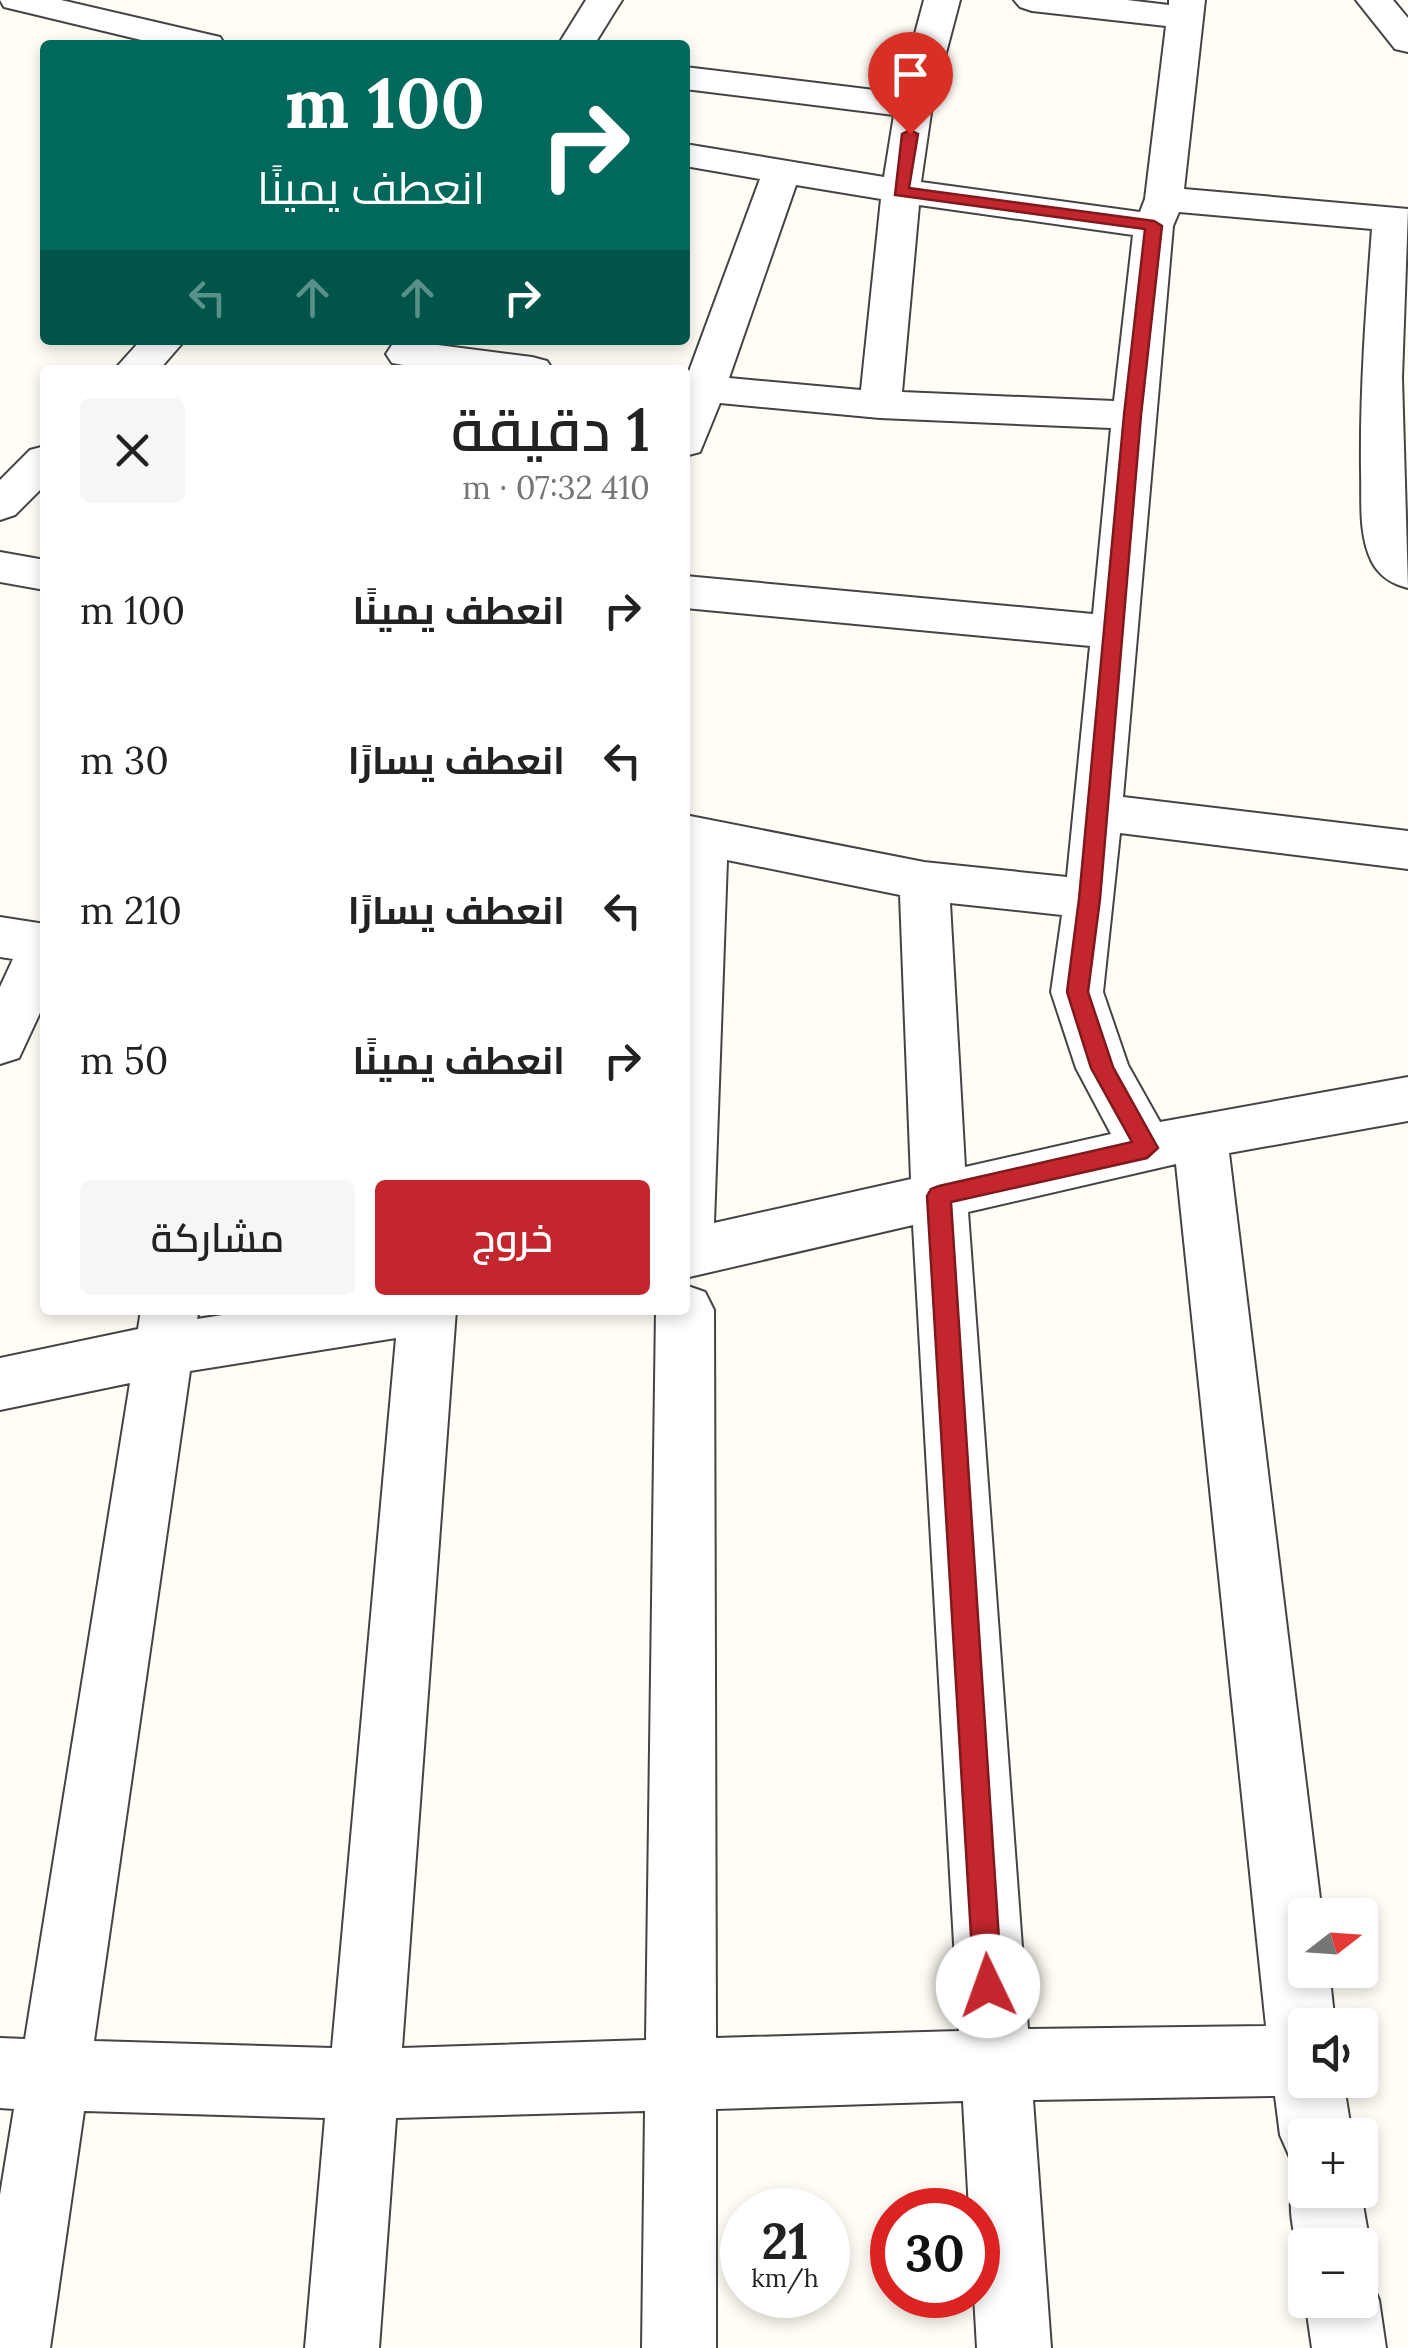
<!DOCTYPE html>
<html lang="ar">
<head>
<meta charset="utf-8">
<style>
  :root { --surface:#fff; --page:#f6f6f6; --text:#222; --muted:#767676; --accent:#c4262e }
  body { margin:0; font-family:Lora,Cairo,serif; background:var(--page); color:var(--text); direction:rtl; height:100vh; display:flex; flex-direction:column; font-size:38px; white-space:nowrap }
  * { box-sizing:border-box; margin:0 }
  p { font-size:32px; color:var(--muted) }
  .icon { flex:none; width:55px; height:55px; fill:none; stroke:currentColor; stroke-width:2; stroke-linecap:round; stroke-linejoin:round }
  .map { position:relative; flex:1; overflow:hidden; direction:ltr }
  .drawer { position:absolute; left:40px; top:365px; width:650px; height:950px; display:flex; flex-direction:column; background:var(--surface); border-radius:10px; box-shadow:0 5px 15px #0003; direction:rtl }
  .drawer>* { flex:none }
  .hud { position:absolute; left:40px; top:40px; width:650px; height:305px; border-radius:10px; box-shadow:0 5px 15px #0003; direction:rtl; background:#00695c; color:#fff; overflow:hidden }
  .needle { width:65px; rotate:73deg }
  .fabs { position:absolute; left:1288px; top:1898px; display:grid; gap:20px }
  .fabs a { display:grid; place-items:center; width:90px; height:90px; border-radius:10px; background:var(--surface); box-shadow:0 5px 15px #0003; font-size:50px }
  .speed { position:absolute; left:720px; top:2188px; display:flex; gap:20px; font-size:50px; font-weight:700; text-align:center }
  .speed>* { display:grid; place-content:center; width:130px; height:130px; border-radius:50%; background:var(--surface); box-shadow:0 5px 15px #0003; line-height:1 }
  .speed small { font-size:25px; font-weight:400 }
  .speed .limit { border:15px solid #d22; background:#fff; color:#111 }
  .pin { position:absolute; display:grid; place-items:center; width:85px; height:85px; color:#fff; margin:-102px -42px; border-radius:50% 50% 50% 0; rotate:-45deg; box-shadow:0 0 10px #0007 }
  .pin .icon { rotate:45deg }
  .me { position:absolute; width:110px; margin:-55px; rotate:357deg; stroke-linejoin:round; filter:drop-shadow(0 0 8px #0008) }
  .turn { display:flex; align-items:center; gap:35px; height:210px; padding:0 40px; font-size:45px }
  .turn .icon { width:130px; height:130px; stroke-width:2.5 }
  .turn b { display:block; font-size:70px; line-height:85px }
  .lanes { display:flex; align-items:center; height:95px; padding:0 40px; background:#0003; justify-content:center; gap:50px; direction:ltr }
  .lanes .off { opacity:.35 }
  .round { display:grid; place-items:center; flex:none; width:105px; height:105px; border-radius:10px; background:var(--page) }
  .summary { display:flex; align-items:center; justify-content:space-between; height:170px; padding:0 40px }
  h1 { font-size:60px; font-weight:600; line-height:75px }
  .action { display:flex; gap:20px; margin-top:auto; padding:20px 40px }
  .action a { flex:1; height:115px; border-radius:10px; background:var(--accent); color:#fff; font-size:40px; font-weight:600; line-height:115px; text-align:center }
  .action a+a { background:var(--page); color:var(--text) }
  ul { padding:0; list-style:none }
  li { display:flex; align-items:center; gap:30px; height:150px; padding:0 40px }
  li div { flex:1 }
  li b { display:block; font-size:38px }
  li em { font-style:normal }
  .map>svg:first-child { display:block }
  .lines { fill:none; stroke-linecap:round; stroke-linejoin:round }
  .minor-casing { stroke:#444; stroke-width:4 }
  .minor { fill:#fff; fill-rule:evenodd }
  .route { fill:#c4262e; stroke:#7f191e; stroke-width:2.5 }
</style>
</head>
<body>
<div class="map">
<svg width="1408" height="2348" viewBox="0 0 1408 2348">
  <rect width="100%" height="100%" fill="#fffdf5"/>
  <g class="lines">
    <defs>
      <path id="minor" d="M0,0H61L220,37L225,45H162L4,7Z
        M586,0H622L594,45H558Z
        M924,0H960L932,106L921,182L1140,212L1145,199L1166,26L1032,11L1020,7L1014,0H1127L1169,5V0H1205L1184,189L1408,209L1402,378L1408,588C1392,584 1380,577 1372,562C1358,534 1362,500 1361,470C1360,389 1366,310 1372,229L1179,212L1173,226L1123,797L1408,831V869L1120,833L1103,992L1128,1065L1160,1122L1408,1077V1121L1229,1153L1322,1915H1305V1970H1329L1335,2025H1305V2080H1343L1352,2135H1305V2190L1360,2187L1370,2245L1360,2268V2245H1305V2266C1291,2233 1284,2196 1300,2164L1291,2160L1280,2135L1275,2096L1033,2100L1051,2348H977L974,2295H978V2210H969L963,2101L716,2109V2348H642L645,2111L396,2118L379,2348H305L325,2118L84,2111L50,2348H0V2195L14,2109L0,2108V2038L25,2039L130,1383L0,1410V1358L138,1329L141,1310H199L197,1319L254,1310H456L402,2048L646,2040L656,1310H685V1285L705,1292L714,1310L716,2038L959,2031L913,1225L685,1278V815L924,862L1067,877L1090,646L685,608V576L1093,614L1111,428L880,418L720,403L700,452L685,456V374H688L760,179L685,166V144L884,177L894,115L685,89V67L899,93ZM796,185L881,199L861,390L729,378ZM919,205L1133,235L1114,401L902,392ZM727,860L900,895L911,1179L714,1223ZM950,903L1062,915L1051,992L1076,1068L1111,1134L965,1167ZM1176,1164L1266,2026L1028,2029L968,1212ZM396,1338L332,2048L94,2041L190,1371Z
        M1356,0H1393L1408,18V52L1395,49Z
        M141,340H185L159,370H114Z
        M407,341L532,357L547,361L553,370H431L392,363L386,354L392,345Z
        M45,446V485L15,515L0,520V480L30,450Z
        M0,552L45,560V590L0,582Z
        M0,917L45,924V1002L19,1058L0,1064V987L13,959L0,957Z
        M1360,2270L1368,2274L1379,2300L1386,2348H1312L1305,2300H1360Z"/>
    </defs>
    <use href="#minor" class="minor-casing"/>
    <use href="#minor" class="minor"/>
  </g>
  <path class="route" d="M910,130L918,134L909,188L1154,221L1162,226L1141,415L1100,899L1088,992L1113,1067L1158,1148L1147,1158L951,1202L1002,1986L998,1996L988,2000L978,1996L974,1986L927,1196L931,1189L939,1186L1132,1142L1091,1068L1067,992L1079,899L1124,415L1145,229L895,195L902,134Z"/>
</svg>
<div class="fabs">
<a><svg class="needle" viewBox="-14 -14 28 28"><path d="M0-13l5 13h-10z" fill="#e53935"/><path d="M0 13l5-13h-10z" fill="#767676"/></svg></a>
<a><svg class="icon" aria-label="sound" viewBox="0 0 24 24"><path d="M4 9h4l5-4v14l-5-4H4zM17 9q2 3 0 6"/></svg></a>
<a>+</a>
<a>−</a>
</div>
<div class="speed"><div>21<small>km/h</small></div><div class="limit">30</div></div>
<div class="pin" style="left:910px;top:134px;background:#d93025"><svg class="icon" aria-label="arrive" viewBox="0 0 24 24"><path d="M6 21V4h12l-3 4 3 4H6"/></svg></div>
<svg class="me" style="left:988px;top:1986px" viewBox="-20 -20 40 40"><circle r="19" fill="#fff"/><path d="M0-13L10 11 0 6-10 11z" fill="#c4262e"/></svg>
<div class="hud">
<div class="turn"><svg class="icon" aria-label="right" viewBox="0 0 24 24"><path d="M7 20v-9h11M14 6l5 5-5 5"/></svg><div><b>100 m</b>انعطف يمينًا</div></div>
<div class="lanes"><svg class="icon off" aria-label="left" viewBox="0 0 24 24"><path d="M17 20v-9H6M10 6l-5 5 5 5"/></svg><svg class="icon off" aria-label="ahead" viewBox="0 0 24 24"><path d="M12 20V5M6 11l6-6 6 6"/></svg><svg class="icon off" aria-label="ahead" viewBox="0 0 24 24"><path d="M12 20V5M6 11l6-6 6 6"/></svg><svg class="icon" aria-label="right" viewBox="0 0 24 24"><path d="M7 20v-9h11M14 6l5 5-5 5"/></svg></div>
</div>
<section class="drawer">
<div class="summary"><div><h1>1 دقيقة</h1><p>410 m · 07:32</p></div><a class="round"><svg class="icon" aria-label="close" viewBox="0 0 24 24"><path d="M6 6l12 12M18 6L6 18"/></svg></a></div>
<ul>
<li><svg class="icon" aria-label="right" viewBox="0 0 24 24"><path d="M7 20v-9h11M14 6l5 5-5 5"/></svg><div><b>انعطف يمينًا</b></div><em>100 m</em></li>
<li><svg class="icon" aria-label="left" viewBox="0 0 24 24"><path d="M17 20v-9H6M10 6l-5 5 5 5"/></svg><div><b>انعطف يسارًا</b></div><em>30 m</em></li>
<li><svg class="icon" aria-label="left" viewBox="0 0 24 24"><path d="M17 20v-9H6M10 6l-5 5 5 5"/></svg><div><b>انعطف يسارًا</b></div><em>210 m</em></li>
<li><svg class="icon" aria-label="right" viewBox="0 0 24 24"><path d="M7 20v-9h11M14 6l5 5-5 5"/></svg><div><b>انعطف يمينًا</b></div><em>50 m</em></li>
</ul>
<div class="action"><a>خروج</a><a>مشاركة</a></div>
</section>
</div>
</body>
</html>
